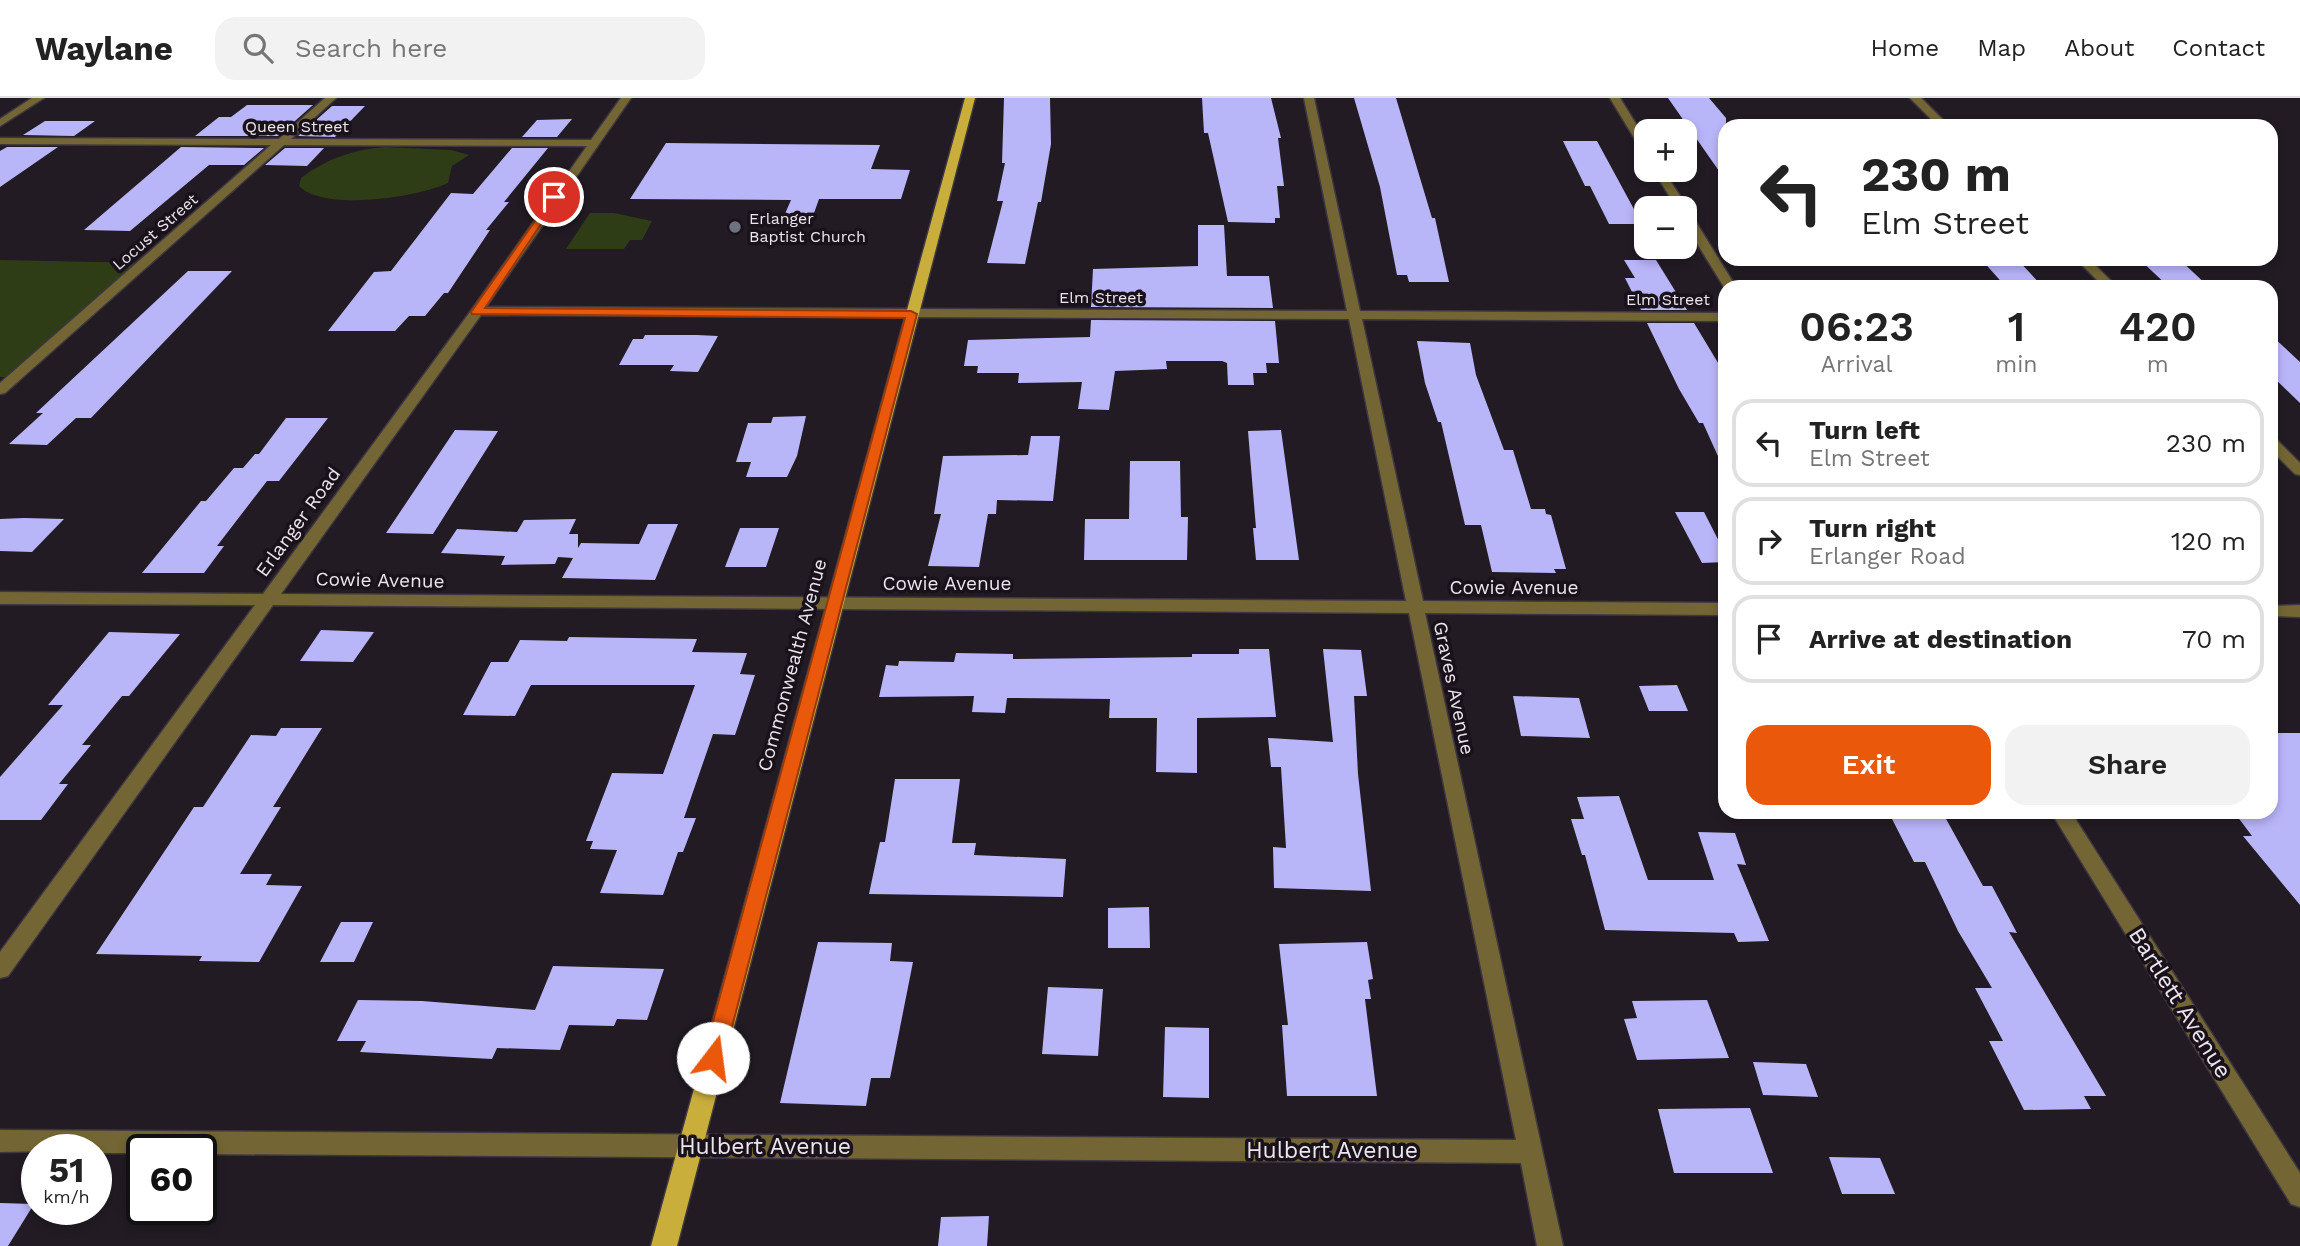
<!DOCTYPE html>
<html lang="en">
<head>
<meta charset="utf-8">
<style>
  :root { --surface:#fff; --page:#f2f2f2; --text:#222; --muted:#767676; --line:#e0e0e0; --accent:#ea580c }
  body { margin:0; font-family:"Work Sans",sans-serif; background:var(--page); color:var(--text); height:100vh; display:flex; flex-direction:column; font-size:26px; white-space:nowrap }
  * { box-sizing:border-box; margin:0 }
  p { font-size:23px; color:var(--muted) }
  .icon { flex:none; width:38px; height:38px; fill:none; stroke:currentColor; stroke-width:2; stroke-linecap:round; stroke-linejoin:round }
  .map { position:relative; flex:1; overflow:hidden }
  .sheet { position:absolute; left:1718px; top:182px; width:560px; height:539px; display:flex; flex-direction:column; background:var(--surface); border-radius:21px; box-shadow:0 4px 10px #0003 }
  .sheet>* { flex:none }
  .hud { position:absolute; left:1718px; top:21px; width:560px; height:147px; border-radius:21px; box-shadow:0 4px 10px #0003; background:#fff; color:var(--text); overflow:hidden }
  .buttons { position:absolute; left:1634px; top:21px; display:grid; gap:14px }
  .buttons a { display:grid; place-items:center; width:63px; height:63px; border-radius:14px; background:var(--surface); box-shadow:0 4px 10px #0003; font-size:35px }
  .speed { position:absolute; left:21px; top:1036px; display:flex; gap:14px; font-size:35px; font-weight:700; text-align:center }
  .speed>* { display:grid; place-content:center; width:91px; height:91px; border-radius:50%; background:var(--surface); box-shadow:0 4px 10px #0003; line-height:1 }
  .speed small { font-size:18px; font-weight:400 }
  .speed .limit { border:4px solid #111; border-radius:10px; background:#fff; color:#111 }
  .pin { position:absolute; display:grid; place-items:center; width:60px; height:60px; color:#fff; margin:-30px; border:4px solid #fff; border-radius:50%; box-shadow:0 2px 7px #0007 }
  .me { position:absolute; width:77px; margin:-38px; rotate:15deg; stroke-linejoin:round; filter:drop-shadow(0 0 5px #0008) }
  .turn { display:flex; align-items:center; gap:24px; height:147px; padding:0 28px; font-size:32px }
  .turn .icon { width:91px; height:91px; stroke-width:2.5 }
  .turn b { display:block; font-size:49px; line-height:60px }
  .eta { display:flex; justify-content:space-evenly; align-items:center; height:119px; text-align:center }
  .eta b { font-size:42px; font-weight:600; line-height:49px }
  .cta { display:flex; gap:14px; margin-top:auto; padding:14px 28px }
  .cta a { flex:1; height:80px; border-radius:21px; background:var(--accent); color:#fff; font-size:28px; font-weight:600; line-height:80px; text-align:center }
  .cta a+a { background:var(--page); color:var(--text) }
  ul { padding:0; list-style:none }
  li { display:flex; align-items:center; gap:21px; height:88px; margin:0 14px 10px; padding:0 14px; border:4px solid var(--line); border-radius:21px }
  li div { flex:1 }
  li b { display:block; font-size:26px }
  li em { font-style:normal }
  header { display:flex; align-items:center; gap:42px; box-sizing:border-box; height:98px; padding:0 35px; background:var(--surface); border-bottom:2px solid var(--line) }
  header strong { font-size:33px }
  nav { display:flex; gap:38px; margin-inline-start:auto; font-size:24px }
  .search { width:490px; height:63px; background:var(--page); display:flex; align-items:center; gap:18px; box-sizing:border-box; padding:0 24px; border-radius:21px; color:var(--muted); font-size:26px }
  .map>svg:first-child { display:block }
  .green { fill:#2f3d16 }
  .building { fill:#b9b5f9 }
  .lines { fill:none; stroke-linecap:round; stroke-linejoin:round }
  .street-casing { stroke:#3e3740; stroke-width:3 }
  .primary-casing { stroke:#3e3740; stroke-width:3 }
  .street { fill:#736634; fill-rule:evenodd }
  .primary { fill:#caae3c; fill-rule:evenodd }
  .route { fill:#ea580c; stroke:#983908; stroke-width:2 }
  .worship-dot { fill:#6b7280; stroke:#19121b; stroke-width:2.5 }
  .labels { text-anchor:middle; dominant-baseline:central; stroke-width:7; stroke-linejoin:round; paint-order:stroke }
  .far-street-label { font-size:16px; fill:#ebe6ec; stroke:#19121b }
  .far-poi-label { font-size:16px; fill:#ebe6ec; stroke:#19121b; text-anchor:start }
  .street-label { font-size:19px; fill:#ebe6ec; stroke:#19121b }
  .near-street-label { font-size:23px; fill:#ebe6ec; stroke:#19121b }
</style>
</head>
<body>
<header>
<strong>Waylane</strong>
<div class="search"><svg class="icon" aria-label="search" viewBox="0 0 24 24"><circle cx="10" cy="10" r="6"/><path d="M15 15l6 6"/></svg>Search here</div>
<nav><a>Home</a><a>Map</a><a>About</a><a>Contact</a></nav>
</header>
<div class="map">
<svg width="2300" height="1148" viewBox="0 0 2300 1148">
  <rect width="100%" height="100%" fill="#221b24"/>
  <path class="green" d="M385,49L451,52L469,57L452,68L448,85C418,99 324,114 299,88L301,80C326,61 354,51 385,49Z
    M590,115H614L652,123L642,142H630L624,151H566Z
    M0,162L145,165L15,279H0Z"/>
  <path class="building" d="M1004,0H1050L1051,46L1041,104H1038L1025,166L987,165L1003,103H997L1005,65H1002Z
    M1202,0H1271L1281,40H1278L1284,88H1277L1280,120H1275V125L1228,124L1208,35H1204Z
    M1354,0H1396L1432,120H1435L1449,184H1409L1407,177H1397L1380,89Z
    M1668,0H1709L1726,20V83Z
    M247,7H313L278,38H195L219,19H231Z
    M332,8H365L335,39L298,38Z
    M572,21L557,39H522L537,22Z
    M45,23H95L74,38L23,37Z
    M1563,43H1597L1642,126H1609L1590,88H1585Z
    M666,45L880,47L871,71L910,72L901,101H819L813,118H784L791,102L630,101Z
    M7,49H58L0,89V53Z
    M181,49L264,50L244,67H209L130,133L84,132Z
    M285,50H324L307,68L265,67Z
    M512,50H548L504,104H509L486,132H490L448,195H444L425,218H409L395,233H328L374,174L391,173L451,95L473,96Z
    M1198,127H1224L1227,178H1269L1273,210L1091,209L1093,171L1198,168Z
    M1981,161H2017L2043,189H2006Z
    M2139,161H2179L2209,189H2169Z
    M1624,162H1656L1687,212H1641L1625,180H1635Z
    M188,173H232L91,320H76L47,347L9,346L43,315H36Z
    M1091,222L1275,223L1279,265H1266L1267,275H1253L1254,287H1228L1227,265L1222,263H1166L1167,271L1115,273L1109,312L1078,311L1082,284L1018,285L1019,275H977L978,268H964L968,242L1090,239Z
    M1647,225H1694L1726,278V376L1703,325H1699L1679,291Z
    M645,237H697L718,238L698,274L670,273L674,267H619L633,241H643Z
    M2272,238L2300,264V305L2272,278Z
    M1417,243L1470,245L1476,277L1504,352H1513L1531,411H1545L1546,416L1551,417L1566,471H1554L1556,475L1492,474L1481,427H1465L1441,324H1438L1425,285Z
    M806,318L797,358L787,379H746L751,364H736L748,325H771L773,319Z
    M286,320H328L279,383H267L217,448H224L204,475H142L201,403H206L234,370H243L255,356H259Z
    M455,332L498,333L433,436L386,435Z
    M1281,332L1299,462H1256L1253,430H1256L1248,333Z
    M1031,338H1060L1053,403L997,402L996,416H988L979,469L928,468L941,416H934L943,358L1028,357Z
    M1130,363H1180L1181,419H1188L1187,462H1084L1085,421H1129Z
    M1675,414H1704L1726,457V464L1702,465Z
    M0,421L24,420L64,421L32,454L0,453Z
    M576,421L569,436H578V450L581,445L639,446L648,426H678L655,482L562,480L573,460L558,459L555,466L501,467L505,458L441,455L457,431L517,434L524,422Z
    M740,430H779L766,469H725Z
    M321,532L374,534L353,564L300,563Z
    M109,534L180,536L129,598H122L82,647H91L59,686H68L41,722H0V679L63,607H48Z
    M569,539L697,541L692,554L747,555L740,576L755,577L735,637L713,636L684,720H696L683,754H678L663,797L600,795L617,752L590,751L593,743H586L612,675L663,676L695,587H531L515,618L463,617L491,564H508L520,542L567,543Z
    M1239,551H1269L1276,619L1197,620V675L1156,674L1157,620H1109L1110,601L1007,600L1005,615L972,614L974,598L879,599L886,567L898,568L899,563L954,564L956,555L1013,556V561L1192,559V556H1239Z
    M1323,551L1361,552L1367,598H1354L1358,676L1371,793L1274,790L1273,749L1286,750L1281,669H1271L1268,640L1333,644Z
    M1677,587L1688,613H1649L1639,588Z
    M1513,598L1579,600L1590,640L1521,638Z
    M281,630H322L273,709H281L240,776H272L266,787L302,788L259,864L199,863L202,858L96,856L194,709H203L251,637L276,638Z
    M2272,635H2300V807L2243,738H2252L2234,714H2272Z
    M895,681H960L952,745H976L974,757L1066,761L1063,799L869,796L880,744H885Z
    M1619,698L1648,782H1714L1698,734L1735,735L1746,767L1737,766L1769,843L1738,844L1734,835L1605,832L1585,757H1582L1571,721H1584L1577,699Z
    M1891,719H1945L1983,788H1992L2017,835L2009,834L2106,998H2084L2091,1011L2024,1012L1989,943H2003L1975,890H1992L1958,833L1925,764H1914Z
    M1149,809L1150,850H1108V810Z
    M341,824H373L354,864H320Z
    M818,844L892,845L890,863L913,864L890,980H871L866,1008L780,1005Z
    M1367,844L1373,881L1368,882L1371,901H1365L1377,998H1287L1282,927H1288L1279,846Z
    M553,868L664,871L647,922L617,921L614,928L569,927L560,952L497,950L492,961L360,954L366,943H337L358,902L422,903L535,912Z
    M1048,889L1103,891L1098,958L1042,956Z
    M1707,902L1729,960L1637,962L1624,921L1637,920L1632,903Z
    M1165,929L1209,930V1000L1163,999Z
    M1753,964L1806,966L1818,999L1763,997Z
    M1750,1010L1773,1075H1674L1658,1011Z
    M1829,1059L1880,1060L1895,1096H1842Z
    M0,1105L34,1106L8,1148H0Z
    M989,1118L987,1148H938L941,1119Z"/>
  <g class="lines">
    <defs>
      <path id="street" d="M32,0H44L0,28V21Z
        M325,0H336L291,41L591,42L621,0H631L486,209L1347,213L1304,0H1314L1360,213L1726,215V223L1362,221L1423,503L1726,505V517L1425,515L1563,1148H1537L1521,1065L201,1056V1052H142V1055H96V1052L0,1054V1032L1516,1042L1409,515L273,507L8,878L0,880V854L255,507L0,506V494L263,496L473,210L587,48L284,47L5,295L0,296V285L271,47L0,46V40L279,41ZM481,217L1349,221L1406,503L281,496Z
        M1610,0H1620L1647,44V56L1642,53Z
        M1910,0H1921L1949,28H1938Z
        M1653,72H1663L1688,110L1686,112L1677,110Z
        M1685,113L1691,116L1736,189H1726V191L1724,189L1685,126Z
        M2076,161H2089L2117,189H2104Z
        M2272,341L2277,342L2300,365V377L2295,376L2272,353Z
        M2300,507V519L2272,518V508Z
        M2051,714H2071L2300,1075V1109L2291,1106Z"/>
      <path id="primary" d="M965,0H975L677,1148H651Z"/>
    </defs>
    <use href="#street" class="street-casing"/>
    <use href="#primary" class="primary-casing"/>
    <use href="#street" class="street"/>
    <use href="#primary" class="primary"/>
  </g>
  <path class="route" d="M554,96L559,99L485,210L911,213L917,216L724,960L721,967L713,969L706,967L703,960L905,220L472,216L471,214Z"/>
  <circle class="worship-dot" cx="735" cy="129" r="7"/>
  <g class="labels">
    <g class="far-street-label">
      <text x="297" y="28">Queen Street</text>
      <text transform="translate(155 134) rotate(-41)">Locust Street</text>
      <text x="1101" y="199">Elm Street</text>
      <text x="1668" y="201">Elm Street</text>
    </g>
    <g class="far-poi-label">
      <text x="749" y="120">Erlanger<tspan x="749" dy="18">Baptist Church</tspan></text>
    </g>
    <g class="street-label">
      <text transform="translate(298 424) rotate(-54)">Erlanger Road</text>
      <text transform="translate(380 482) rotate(1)">Cowie Avenue</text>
      <text x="947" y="485">Cowie Avenue</text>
      <text x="1514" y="489">Cowie Avenue</text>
      <text transform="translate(792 567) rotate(-75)">Commonwealth Avenue</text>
      <text transform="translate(1454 590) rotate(78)">Graves Avenue</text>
    </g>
    <g class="near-street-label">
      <text transform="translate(2180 905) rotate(58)">Bartlett Avenue</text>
      <text x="765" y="1048">Hulbert Avenue</text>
      <text x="1332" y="1052">Hulbert Avenue</text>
    </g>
  </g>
</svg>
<div class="buttons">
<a>+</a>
<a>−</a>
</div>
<div class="speed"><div>51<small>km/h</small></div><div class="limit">60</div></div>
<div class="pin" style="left:554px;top:99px;background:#d93025"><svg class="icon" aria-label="arrive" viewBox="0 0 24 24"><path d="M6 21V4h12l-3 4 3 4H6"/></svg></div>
<svg class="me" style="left:713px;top:960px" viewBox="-20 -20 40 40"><circle r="19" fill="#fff"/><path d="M0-13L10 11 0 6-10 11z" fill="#ea580c"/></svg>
<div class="hud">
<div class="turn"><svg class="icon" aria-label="left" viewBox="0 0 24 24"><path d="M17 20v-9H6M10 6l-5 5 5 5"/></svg><div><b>230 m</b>Elm Street</div></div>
</div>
<section class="sheet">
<div class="eta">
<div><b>06:23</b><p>Arrival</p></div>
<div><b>1</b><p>min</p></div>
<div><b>420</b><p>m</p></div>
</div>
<ul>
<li><svg class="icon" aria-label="left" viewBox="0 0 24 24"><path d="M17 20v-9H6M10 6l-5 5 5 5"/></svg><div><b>Turn left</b><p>Elm Street</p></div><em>230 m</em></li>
<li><svg class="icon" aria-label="right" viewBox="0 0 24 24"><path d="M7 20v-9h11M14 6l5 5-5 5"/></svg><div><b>Turn right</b><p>Erlanger Road</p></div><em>120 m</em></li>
<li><svg class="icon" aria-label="arrive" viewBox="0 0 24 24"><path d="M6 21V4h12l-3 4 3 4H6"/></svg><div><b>Arrive at destination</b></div><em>70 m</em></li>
</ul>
<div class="cta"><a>Exit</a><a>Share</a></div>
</section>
</div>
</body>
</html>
